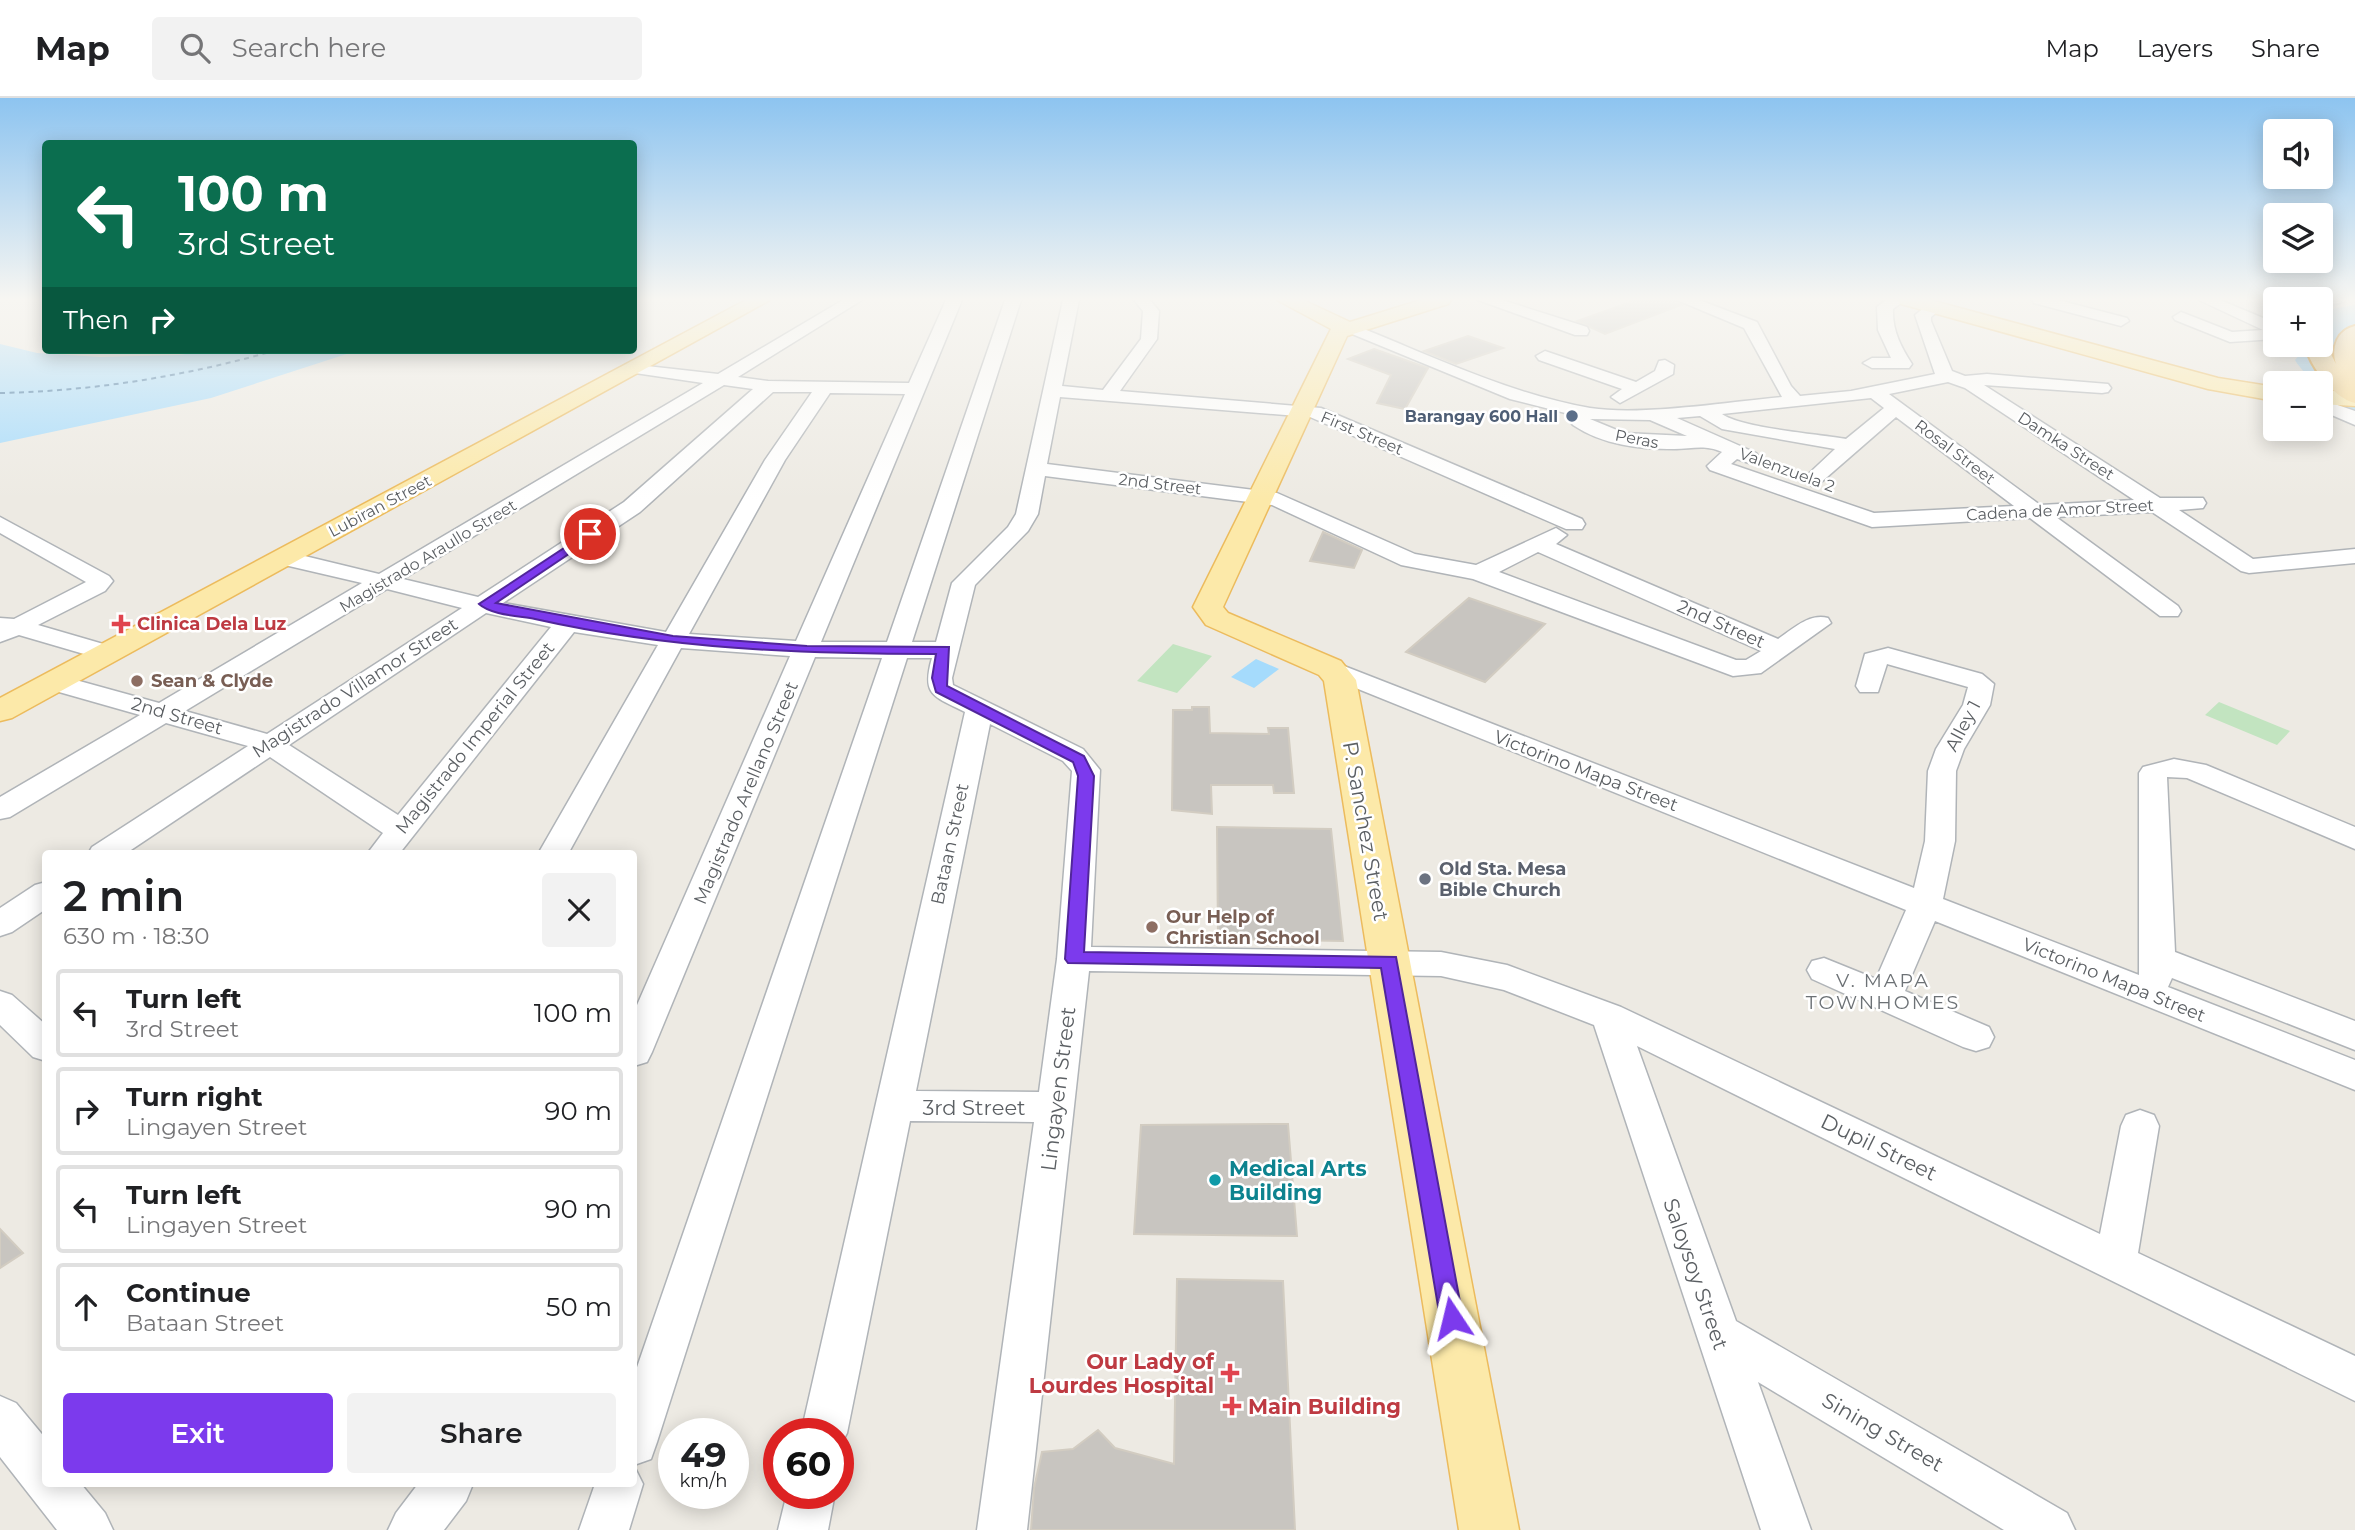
<!DOCTYPE html>
<html lang="en">
<head>
<meta charset="utf-8">
<style>
  :root { --surface:#fff; --page:#f2f2f2; --text:#202124; --muted:#757577; --line:#e0e0e0; --accent:#7c3aed }
  body { margin:0; font-family:Montserrat,sans-serif; background:var(--page); color:var(--text); height:100vh; display:flex; flex-direction:column; font-size:26px; white-space:nowrap }
  * { box-sizing:border-box; margin:0 }
  p { font-size:23px; color:var(--muted) }
  .icon { flex:none; width:38px; height:38px; fill:none; stroke:currentColor; stroke-width:2; stroke-linecap:round; stroke-linejoin:round }
  .map { position:relative; flex:1; overflow:hidden }
  .sheet { position:absolute; left:42px; top:752px; width:595px; height:637px; display:flex; flex-direction:column; background:var(--surface); border-radius:7px; box-shadow:0 4px 18px #0003 }
  .sheet>* { flex:none }
  .banner { position:absolute; left:42px; top:42px; width:595px; height:214px; border-radius:7px; box-shadow:0 4px 18px #0003; background:#0b6e4f; color:#fff; overflow:hidden }
  .buttons { position:absolute; left:2263px; top:21px; display:grid; gap:14px }
  .buttons a { display:grid; place-items:center; width:70px; height:70px; border-radius:7px; background:var(--surface); box-shadow:0 4px 18px #0003; font-size:35px }
  .speed { position:absolute; left:658px; top:1320px; display:flex; gap:14px; font-size:35px; font-weight:700; text-align:center }
  .speed>* { display:grid; place-content:center; width:91px; height:91px; border-radius:50%; background:var(--surface); box-shadow:0 4px 18px #0003; line-height:1 }
  .speed small { font-size:18px; font-weight:400 }
  .speed .limit { border:10px solid #d22; background:#fff; color:#111 }
  .pin { position:absolute; display:grid; place-items:center; width:60px; height:60px; color:#fff; margin:-30px; border:4px solid #fff; border-radius:50%; box-shadow:0 2px 7px #0007 }
  .me { position:absolute; width:77px; margin:-38px; rotate:350deg; stroke-linejoin:round; filter:drop-shadow(0 0 5px #0008) }
  .turn { display:flex; align-items:center; gap:24px; height:147px; padding:0 21px; font-size:32px }
  .turn .icon { width:91px; height:91px; stroke-width:2.5 }
  .turn b { display:block; font-size:49px; line-height:60px }
  .then { display:flex; align-items:center; height:66px; padding:0 21px; background:#0003; gap:14px; font-size:26px }
  .round { display:grid; place-items:center; flex:none; width:74px; height:74px; border-radius:7px; background:var(--page) }
  .headline { display:flex; align-items:center; justify-content:space-between; height:119px; padding:0 21px }
  h1 { font-size:42px; font-weight:600; line-height:52px }
  .cta { display:flex; gap:14px; margin-top:auto; padding:14px 21px }
  .cta a { flex:1; height:80px; border-radius:7px; background:var(--accent); color:#fff; font-size:28px; font-weight:600; line-height:80px; text-align:center }
  .cta a+a { background:var(--page); color:var(--text) }
  ul { padding:0; list-style:none }
  li { display:flex; align-items:center; gap:21px; height:88px; margin:0 14px 10px; padding:0 7px; border:4px solid var(--line); border-radius:7px }
  li div { flex:1 }
  li b { display:block; font-size:26px }
  li em { font-style:normal }
  header { display:flex; align-items:center; gap:42px; box-sizing:border-box; height:98px; padding:0 35px; background:var(--surface); border-bottom:2px solid var(--line) }
  header strong { font-size:33px }
  nav { display:flex; gap:38px; margin-inline-start:auto; font-size:24px }
  .search { width:490px; height:63px; background:var(--page); display:flex; align-items:center; gap:18px; box-sizing:border-box; padding:0 24px; border-radius:7px; color:var(--muted); font-size:26px }
  .map>svg:first-child { display:block }
  .green { fill:#c2e4c0 }
  .water { fill:#a5dbfc }
  .lines { fill:none; stroke-linecap:round; stroke-linejoin:round }
  .ferry { stroke:#4077a4; stroke-width:2; stroke-dasharray:5 4.5; stroke-linecap:butt }
  .building { fill:#c8c5c0; stroke:#d2ccc1; stroke-width:2 }
  .minor-casing { stroke:#b0b4b8; stroke-width:3 }
  .major-casing { stroke:#ecbb5d; stroke-width:3 }
  .highway-casing { stroke:#e79409; stroke-width:4 }
  .minor { fill:#fff; fill-rule:evenodd }
  .major { fill:#fce9a9; fill-rule:evenodd }
  .highway { fill:#f9d78e; fill-rule:evenodd }
  .route { fill:#7c3aed; stroke:#51269a; stroke-width:2 }
  .service-dot { fill:#5c6f8a; stroke:#fff; stroke-width:2.5 }
  .health-dot { fill:#e0444e; stroke:#fff; stroke-width:2.5 }
  .education-dot { fill:#8d6e63; stroke:#fff; stroke-width:2.5 }
  .worship-dot { fill:#6b7280; stroke:#fff; stroke-width:2.5 }
  .culture-dot { fill:#0f9aa8; stroke:#fff; stroke-width:2.5 }
  .labels { text-anchor:middle; dominant-baseline:central; stroke-width:5; stroke-linejoin:round; paint-order:stroke }
  .far-service-label { font-size:16px; font-weight:bold; fill:#4e5e75; stroke:#fff; text-anchor:end }
  .far-street-label { font-size:16px; fill:#5b5f63; stroke:#fff }
  .health-label { font-size:18px; font-weight:bold; fill:#be3a42; stroke:#fff; text-anchor:start }
  .street-label { font-size:18px; fill:#5b5f63; stroke:#fff }
  .education-label { font-size:18px; font-weight:bold; fill:#785e54; stroke:#fff; text-anchor:start }
  .worship-label { font-size:18px; font-weight:bold; fill:#5b616d; stroke:#fff; text-anchor:start }
  .neighbourhood-label { font-size:19px; letter-spacing:2px; fill:#6c7175; stroke:#fff }
  .near-street-label { font-size:21px; fill:#5b5f63; stroke:#fff }
  .near-culture-label { font-size:21px; font-weight:bold; fill:#0d838f; stroke:#fff; text-anchor:start }
  .near-health-label { font-size:21px; font-weight:bold; fill:#be3a42; stroke:#fff; text-anchor:end }
</style>
</head>
<body>
<header>
<strong>Map</strong>
<div class="search"><svg class="icon" aria-label="search" viewBox="0 0 24 24"><circle cx="10" cy="10" r="6"/><path d="M15 15l6 6"/></svg>Search here</div>
<nav><a>Map</a><a>Layers</a><a>Share</a></nav>
</header>
<div class="map">
<svg width="2355" height="1432" viewBox="0 0 2355 1432">
  <rect width="100%" height="100%" fill="#edeae3"/>
  <path class="green" d="M1173,546L1212,558L1177,595L1137,583Z
    M2219,604L2290,633L2277,647L2205,617Z"/>
  <path class="water" d="M2355,207V315C2338,301 2305,280 2295,262L2302,254V247H2320L2321,213Z
    M0,246L37,255L100,259L179,257L213,252H359L211,300L0,345Z
    M1256,561L1279,571L1254,590L1231,579Z"/>
  <g class="lines">
    <path class="ferry" d="M0,295C95,293 186,278 277,252"/>
  </g>
  <path class="building" d="M1636,202H1675L1681,207L1605,236L1577,223Z
    M1468,238L1503,250L1456,266L1424,253Z
    M1374,251L1428,270L1405,311L1377,305L1391,277L1348,261Z
    M1323,434L1362,452L1354,470L1310,463Z
    M1469,500L1545,526L1485,584L1406,554Z
    M1192,609H1209L1210,635L1269,636L1268,630H1288L1294,695H1274L1273,687H1211L1212,716L1172,712L1173,612H1192Z
    M1217,729L1331,731L1343,843L1218,841Z
    M1288,1026L1297,1138L1134,1136L1141,1027Z
    M0,1131L23,1155L0,1170Z
    M1177,1181L1283,1183L1295,1432H1031L1034,1390L1042,1354L1073,1351L1098,1332L1115,1350L1174,1366Z"/>
  <g class="lines">
    <defs>
      <path id="minor" d="M843,202H862L738,279L768,283L909,285L946,202H962L821,544H887L1005,202H1021L912,544H936L952,485L1008,429L1016,416L1063,202H1079L1062,288L1103,292L1141,241L1143,213L1134,202H1150L1159,213L1157,241L1120,293L1321,310L1582,421L1585,426L1582,431H1566L1310,319L1060,299L1047,366L1277,395L1415,456L1476,467L1556,430L1567,437L1556,446L1778,541C1793,531 1809,515 1828,520L1831,525L1761,575L1733,578L1473,481L1401,467L1272,407L1045,378L1038,416L1028,433L975,487L952,580L953,587L1083,651L1100,672L1091,849L1441,854L1507,867L1621,909L2100,1136L2121,1028L2126,1017L2140,1012L2154,1017L2159,1028L2138,1155L2355,1258V1303L1637,948L1736,1223L2067,1415L2075,1432H2004L1758,1284L1811,1432H1761L1594,927L1504,892L1441,878L1089,873L1027,1432H977L1034,1024L910,1023L847,1335L838,1352V1335H801L965,614C934,598 921,598 932,560H907L657,1344L651,1361L634,1367V1278L882,560L815,559L652,954L647,964L634,968V914L790,558L681,550L568,756H538L658,547L574,534L399,756H367L383,735L270,659L125,756H88L92,749L248,648L166,625L10,719L0,721V699L140,617L45,590L41,584L45,578L54,576L159,605L362,485L276,465L273,460L276,455L284,453L379,476L703,285L635,275L629,274L626,270L629,266L718,276ZM724,287L753,291L624,404L478,499L403,481ZM773,294H812L765,362L666,534L503,505L640,414ZM830,295L905,296L796,543L689,536L785,362ZM1538,454L1761,553L1746,562H1736L1499,474ZM387,491L462,510L267,636L185,613ZM486,515L551,529L398,717L289,647ZM990,626L1063,663L1072,673L1057,861L1039,994L916,993Z
        M1478,202H1502L1587,229L1589,233L1587,237H1575Z
        M1677,202H1699L1757,224L1791,288L1800,298L1851,293L1935,276L1915,217L1929,206H1941L1943,209L1931,219V223L1952,273L1965,278L1987,276L2108,286L2111,290L2108,294L2102,295L1984,287L2160,400H2203L2206,405L2203,410L2179,412L2253,461L2355,451V465L2249,475L2241,473L2152,414L2056,419L2178,508L2181,513L2178,518H2160L2030,420L1872,429L1710,372L1707,368L1722,354C1704,346 1692,351 1674,351C1639,351 1603,347 1573,327L1570,323L1577,318L1510,301L1340,231L1342,227H1354C1430,257 1509,296 1590,310C1642,318 1727,304 1782,299L1744,230ZM1948,284L1965,290L2134,402L2040,407L1889,296ZM1871,300L1884,310L1846,341C1818,336 1741,330 1722,316ZM1700,318L1722,331L1835,351L1802,382L1812,388L1819,386L1896,319L2014,408L1874,415L1731,366L1737,361L1749,365L1756,363L1759,359L1756,355L1677,320ZM1590,321L1650,322L1687,338L1624,335Z
        M1886,202H1905L1893,211C1892,232 1901,249 1912,266L1909,270H1872L1863,265L1872,260H1891L1878,232L1877,209Z
        M2032,202H2058L2127,220L2129,223L2121,228L2034,205Z
        M2199,202H2220L2275,225V241L2230,244L2175,222L2173,219L2181,214L2232,234L2263,232Z
        M2320,202H2342L2340,205L2320,209Z
        M1545,253L1636,284L1655,273L1659,263L1665,262L1674,267L1673,276L1620,305L1611,299L1622,291L1539,262L1536,258Z
        M2320,301L2355,313V327L2320,312Z
        M0,419L109,478L113,483L105,493L38,527L117,550L121,555L117,560L108,563L19,537L0,544V520L14,521L86,484L0,435Z
        M1888,550L1982,576L1994,586L1990,607L1964,651L1956,673L1955,743L1943,801L2139,877V675L2143,669L2174,661L2206,667L2355,729V751L2187,680L2167,679L2175,854L2355,923V952L2172,880L2168,889L2355,962V992L1935,823L1905,893L1989,929L1994,939L1989,949L1976,953L1963,949L1812,881L1807,872L1812,863L1824,860L1876,881L1906,812L1326,578L1322,573L1326,568H1344L1914,790L1925,743L1928,673L1936,651L1963,607L1968,589L1887,566L1878,594H1860L1856,588L1865,556Z
        M46,784V811L12,834L0,838V810L35,787Z
        M0,893L12,897L46,927V963L33,959L0,927Z
        M0,1298L16,1305L46,1341V1386H81L105,1415L113,1432H57L0,1359Z
        M634,1368L643,1386L629,1432H579L595,1386H634Z
        M418,1386H473L466,1403L444,1432H388L396,1415Z
        M787,1395H835L828,1432H778Z"/>
      <path id="major" d="M746,202H770L12,620L0,623V600Z
        M1277,202H1303L1350,224L1421,202H1451L1448,206L1347,238L1223,509L1228,515L1341,563L1356,582L1519,1432H1459L1324,583L1319,577L1206,527L1193,509L1331,231Z
        M1898,202H1930L2218,280L2275,289V303L2208,291L1901,206Z
        M2320,292L2355,294V308L2320,306Z"/>
      <path id="highway" d="M2355,228V305C2333,300 2310,268 2305,247H2320V242H2324L2336,266C2331,250 2337,232 2355,228Z"/>
    </defs>
    <use href="#minor" class="minor-casing"/>
    <use href="#major" class="major-casing"/>
    <use href="#highway" class="highway-casing"/>
    <use href="#minor" class="minor"/>
    <use href="#major" class="major"/>
    <use href="#highway" class="highway"/>
  </g>
  <linearGradient id="sky" x2="0" y2="1"><stop stop-color="#8dc4f0"/><stop offset="0.5" stop-color="#f7f6f2"/><stop offset="1" stop-color="#f7f6f2" stop-opacity="0"/></linearGradient>
  <rect width="2355" height="402" fill="url(#sky)"/>
  <path class="route" d="M590,433L596,436L594,439L496,505L673,538L807,548L949,549L947,588L1084,658L1094,678L1084,854L1396,859L1463,1220L1460,1227L1452,1231L1443,1227L1440,1220L1381,870L1068,865L1065,861L1078,678L1073,664L936,594L932,580L936,556C801,556 668,551 535,521C519,518 491,517 479,506Z"/>
  <circle class="service-dot" cx="1572" cy="318" r="7"/>
  <g class="health-dot">
    <path d="M117.5 515.5h7v7h7v7h-7v7h-7v-7h-7v-7h7z"/>
    <path d="M1226.5 1264.5h7v7h7v7h-7v7h-7v-7h-7v-7h7z"/>
    <path d="M1228.5 1297.5h7v7h7v7h-7v7h-7v-7h-7v-7h7z"/>
  </g>
  <g class="education-dot">
    <circle cx="137" cy="583" r="7"/>
    <circle cx="1152" cy="829" r="7"/>
  </g>
  <circle class="worship-dot" cx="1425" cy="781" r="7"/>
  <circle class="culture-dot" cx="1215" cy="1082" r="7"/>
  <g class="labels">
    <g class="far-service-label">
      <text x="1558" y="318">Barangay 600 Hall</text>
    </g>
    <g class="far-street-label">
      <text transform="translate(1362 335) rotate(23)">First Street</text>
      <text transform="translate(1637 341) rotate(11)">Peras</text>
      <text transform="translate(2066 348) rotate(33)">Damka Street</text>
      <text transform="translate(1955 354) rotate(37)">Rosal Street</text>
      <text transform="translate(1787 372) rotate(20)">Valenzuela 2</text>
      <text transform="translate(1160 386) rotate(7)">2nd Street</text>
      <text transform="translate(380 408) rotate(-28)">Lubiran Street</text>
      <text transform="translate(2060 412) rotate(-3)">Cadena de Amor Street</text>
      <text transform="translate(428 458) rotate(-31)">Magistrado Araullo Street</text>
    </g>
    <g class="health-label">
      <text x="137" y="526">Clinica Dela Luz</text>
    </g>
    <g class="street-label">
      <text transform="translate(1721 526) rotate(24)">2nd Street</text>
      <text transform="translate(355 590) rotate(-33)">Magistrado Villamor Street</text>
      <text transform="translate(177 618) rotate(16)">2nd Street</text>
      <text transform="translate(1963 628) rotate(-62)">Alley 1</text>
      <text transform="translate(475 640) rotate(-51)">Magistrado Imperial Street</text>
      <text transform="translate(1586 673) rotate(21)">Victorino Mapa Street</text>
      <text transform="translate(746 695) rotate(-67)">Magistrado Arellano Street</text>
      <text transform="translate(950 746) rotate(-78)">Bataan Street</text>
      <text transform="translate(2114 882) rotate(22)">Victorino Mapa Street</text>
    </g>
    <g class="education-label">
      <text x="151" y="583">Sean &amp; Clyde</text>
      <text x="1166" y="819">Our Help of<tspan x="1166" dy="21">Christian School</tspan></text>
    </g>
    <g class="worship-label">
      <text x="1439" y="771">Old Sta. Mesa<tspan x="1439" dy="21">Bible Church</tspan></text>
    </g>
    <g class="neighbourhood-label">
      <text x="1883" y="882">V. MAPA<tspan x="1883" dy="22">TOWNHOMES</tspan></text>
    </g>
    <g class="near-street-label">
      <text transform="translate(1366 733) rotate(80)">P. Sanchez Street</text>
      <text transform="translate(1058 991) rotate(-83)">Lingayen Street</text>
      <text x="974" y="1009">3rd Street</text>
      <text transform="translate(1879 1049) rotate(26)">Dupil Street</text>
      <text transform="translate(1696 1176) rotate(71)">Saloysoy Street</text>
      <text transform="translate(1883 1334) rotate(30)">Sining Street</text>
    </g>
    <g class="near-culture-label">
      <text x="1229" y="1070">Medical Arts<tspan x="1229" dy="24">Building</tspan></text>
    </g>
    <g class="near-health-label">
      <text x="1214" y="1263">Our Lady of<tspan x="1214" dy="24">Lourdes Hospital</tspan></text>
      <text x="1248" y="1308" text-anchor="start">Main Building</text>
    </g>
  </g>
</svg>
<div class="buttons">
<a><svg class="icon" aria-label="sound" viewBox="0 0 24 24"><path d="M4 9h4l5-4v14l-5-4H4zM17 9q2 3 0 6"/></svg></a>
<a><svg class="icon" aria-label="layers" viewBox="0 0 24 24"><path d="M12 4l9 5-9 5-9-5zM3 14l9 5 9-5"/></svg></a>
<a>+</a>
<a>−</a>
</div>
<div class="speed"><div>49<small>km/h</small></div><div class="limit">60</div></div>
<div class="pin" style="left:590px;top:436px;background:#d93025"><svg class="icon" aria-label="arrive" viewBox="0 0 24 24"><path d="M6 21V4h12l-3 4 3 4H6"/></svg></div>
<svg class="me" style="left:1452px;top:1220px" viewBox="-20 -20 40 40"><path d="M0-17L14 15 0 8-14 15z" fill="#7c3aed" stroke="#fff" stroke-width="4"/></svg>
<div class="banner">
<div class="turn"><svg class="icon" aria-label="left" viewBox="0 0 24 24"><path d="M17 20v-9H6M10 6l-5 5 5 5"/></svg><div><b>100 m</b>3rd Street</div></div>
<div class="then">Then<svg class="icon" aria-label="right" viewBox="0 0 24 24"><path d="M7 20v-9h11M14 6l5 5-5 5"/></svg></div>
</div>
<section class="sheet">
<div class="headline"><div><h1>2 min</h1><p>630 m · 18:30</p></div><a class="round"><svg class="icon" aria-label="close" viewBox="0 0 24 24"><path d="M6 6l12 12M18 6L6 18"/></svg></a></div>
<ul>
<li><svg class="icon" aria-label="left" viewBox="0 0 24 24"><path d="M17 20v-9H6M10 6l-5 5 5 5"/></svg><div><b>Turn left</b><p>3rd Street</p></div><em>100 m</em></li>
<li><svg class="icon" aria-label="right" viewBox="0 0 24 24"><path d="M7 20v-9h11M14 6l5 5-5 5"/></svg><div><b>Turn right</b><p>Lingayen Street</p></div><em>90 m</em></li>
<li><svg class="icon" aria-label="left" viewBox="0 0 24 24"><path d="M17 20v-9H6M10 6l-5 5 5 5"/></svg><div><b>Turn left</b><p>Lingayen Street</p></div><em>90 m</em></li>
<li><svg class="icon" aria-label="ahead" viewBox="0 0 24 24"><path d="M12 20V5M6 11l6-6 6 6"/></svg><div><b>Continue</b><p>Bataan Street</p></div><em>50 m</em></li>
</ul>
<div class="cta"><a>Exit</a><a>Share</a></div>
</section>
</div>
</body>
</html>
